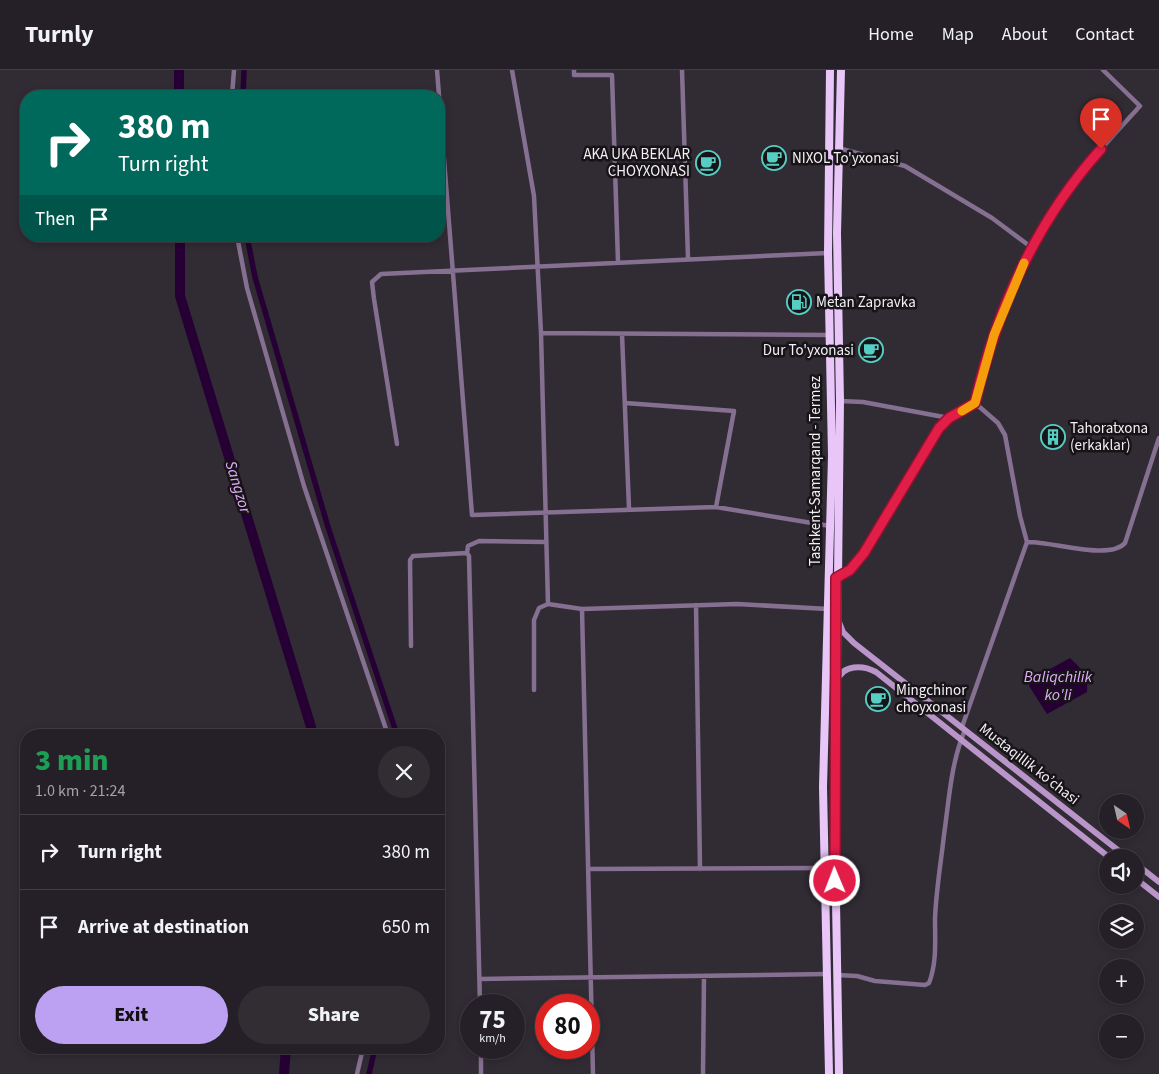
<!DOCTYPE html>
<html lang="en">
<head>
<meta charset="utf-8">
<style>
  :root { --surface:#252027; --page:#312d33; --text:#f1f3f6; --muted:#a3a3a7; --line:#423e44; --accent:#bca0f2 }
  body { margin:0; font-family:"Source Sans 3",sans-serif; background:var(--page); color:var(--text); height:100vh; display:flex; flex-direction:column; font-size:19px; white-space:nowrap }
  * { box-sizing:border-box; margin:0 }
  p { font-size:16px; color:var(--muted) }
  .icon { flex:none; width:28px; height:28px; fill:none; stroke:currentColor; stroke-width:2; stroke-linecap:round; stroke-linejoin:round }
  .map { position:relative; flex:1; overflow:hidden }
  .details { position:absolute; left:20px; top:659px; width:425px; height:325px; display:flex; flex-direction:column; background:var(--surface); border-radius:20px; box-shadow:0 2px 8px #0003,0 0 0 1px var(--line) }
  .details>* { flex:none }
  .banner { position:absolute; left:20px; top:20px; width:425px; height:152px; border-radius:20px; box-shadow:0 2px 8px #0003,0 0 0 1px var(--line); background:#00695c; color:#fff; overflow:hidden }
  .needle { width:32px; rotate:146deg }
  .tools { position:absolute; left:1099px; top:724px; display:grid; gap:10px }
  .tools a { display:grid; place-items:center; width:45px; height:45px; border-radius:50%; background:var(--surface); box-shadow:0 2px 8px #0003,0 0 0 1px var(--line); font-size:25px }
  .speed { position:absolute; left:460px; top:924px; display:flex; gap:10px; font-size:25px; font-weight:700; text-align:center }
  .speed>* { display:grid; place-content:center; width:65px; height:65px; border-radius:50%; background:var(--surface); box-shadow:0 2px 8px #0003,0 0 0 1px var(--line); line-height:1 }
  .speed small { font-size:12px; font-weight:400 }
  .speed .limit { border:8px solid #d22; background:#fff; color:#111 }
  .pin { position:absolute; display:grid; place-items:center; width:42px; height:42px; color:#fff; margin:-51px -21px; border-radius:50% 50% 50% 0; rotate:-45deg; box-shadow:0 0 5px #0007 }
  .pin .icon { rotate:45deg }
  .me { position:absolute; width:55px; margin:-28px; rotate:359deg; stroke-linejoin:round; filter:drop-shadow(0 0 4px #0008) }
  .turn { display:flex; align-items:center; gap:18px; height:105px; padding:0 15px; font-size:22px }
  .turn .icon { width:65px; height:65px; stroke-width:2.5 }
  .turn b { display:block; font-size:35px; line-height:42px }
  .then { display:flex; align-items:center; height:48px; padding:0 15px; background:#0003; gap:10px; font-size:19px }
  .round { display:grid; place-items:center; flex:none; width:52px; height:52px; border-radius:26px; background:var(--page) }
  .headline { display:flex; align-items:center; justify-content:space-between; height:85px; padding:0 15px }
  h1 { font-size:30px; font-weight:800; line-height:38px; color:#1e9e55 }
  .action { display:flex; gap:10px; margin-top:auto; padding:10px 15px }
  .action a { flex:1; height:58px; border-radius:30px; background:var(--accent); color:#111; font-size:20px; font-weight:800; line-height:58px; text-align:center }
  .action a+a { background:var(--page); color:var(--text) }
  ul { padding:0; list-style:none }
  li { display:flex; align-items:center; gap:15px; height:75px; padding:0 15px; border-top:1px solid var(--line) }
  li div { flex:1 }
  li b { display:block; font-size:19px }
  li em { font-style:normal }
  header { display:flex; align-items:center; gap:30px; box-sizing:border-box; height:70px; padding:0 25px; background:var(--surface); border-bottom:1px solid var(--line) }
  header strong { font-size:24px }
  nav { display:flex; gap:28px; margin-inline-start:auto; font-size:18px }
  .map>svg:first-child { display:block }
  .water { fill:#260034 }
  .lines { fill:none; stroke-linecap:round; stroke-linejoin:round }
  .canal { stroke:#260034; stroke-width:5.5 }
  .river { stroke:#260034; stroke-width:10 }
  .minor { stroke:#867091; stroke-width:4.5 }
  .secondary { stroke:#b995c9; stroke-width:6 }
  .trunk { stroke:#e8c6f8; stroke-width:8 }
  .route-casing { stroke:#92132f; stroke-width:12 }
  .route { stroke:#e11d48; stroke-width:9 }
  .slow { stroke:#f59e0b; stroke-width:9 }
  .labels { text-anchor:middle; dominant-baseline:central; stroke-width:5; stroke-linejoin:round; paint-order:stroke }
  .poi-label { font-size:15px; fill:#f3eff5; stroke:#171418; text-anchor:start }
  .street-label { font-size:15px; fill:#f3eff5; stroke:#171418 }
  .water-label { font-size:16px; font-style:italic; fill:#e2acfb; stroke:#171418 }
</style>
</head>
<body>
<header>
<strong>Turnly</strong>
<nav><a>Home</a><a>Map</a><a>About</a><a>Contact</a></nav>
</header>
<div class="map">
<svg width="1159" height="1004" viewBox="0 0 1159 1004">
  <rect width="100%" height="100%" fill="#312b34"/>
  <path class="water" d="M1070,588C1081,599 1089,605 1087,622L1047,644L1029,616L1032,609Z"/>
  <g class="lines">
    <path class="canal" d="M243,26L244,0
      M247,166L255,207L328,457L397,665
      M369,1004L375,978"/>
    <path class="river" d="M179,0V26
      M180,166V226L311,657L310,665
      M284,1004L286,978"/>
    <path class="minor" d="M437,0L472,445L716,437L830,456
      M512,0L534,126L541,263L548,534L582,539L737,534L828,539
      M574,0V5H612L618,192
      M682,0L688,188
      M232,26L234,0
      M838,78L905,96L992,148L1031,177
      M237,166L247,218L304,416L388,665
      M541,263L828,265
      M622,264L629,438
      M840,331L863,332L949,348
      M625,333L734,341L716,437
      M975,333C987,280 1006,226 1030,178C1055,128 1103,77 1140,36L1103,0
      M397,374L374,229L372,212L381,204L828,183
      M467,483L468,476L479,471L546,472
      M838,507L850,501L864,483L939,358L949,348L975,333L998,353L1005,365L1020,446L1027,472
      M696,535L700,799
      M582,539L593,1004
      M411,576L410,490L413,486L467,483L469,486L480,935
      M534,620V550L539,538L548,534
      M962,657L1027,472C1051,471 1109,491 1125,473L1159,368
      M588,799L825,798
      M837,905L857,906L875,911L925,915L929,913C937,893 935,869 935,849C936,821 941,792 944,765C949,730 951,692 965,660
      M480,909L827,904
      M481,978V1004
      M357,1004L363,978
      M703,1004L704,906"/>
    <path class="secondary" d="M839,552L843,562L854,573L1128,788
      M837,611C843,594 863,595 876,602L1110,788
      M1135,793L1159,812
      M1135,808L1159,827"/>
    <path class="trunk" d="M829,1004L823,717L832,386L828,183L830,0
      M839,1004L835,774L840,331L837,163L841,0"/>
  </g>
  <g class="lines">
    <defs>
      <path id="route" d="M835,811L836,508L850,500L864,483L939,358L949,348L975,333C996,240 1037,150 1101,79"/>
    </defs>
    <use href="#route" class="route-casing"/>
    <use href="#route" class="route"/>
    <path class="slow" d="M962,341L975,333L994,265L1024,193"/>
  </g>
  <defs>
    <symbol id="cafe-ring" viewBox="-11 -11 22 22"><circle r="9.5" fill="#171418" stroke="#56cec3" stroke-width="1.5"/><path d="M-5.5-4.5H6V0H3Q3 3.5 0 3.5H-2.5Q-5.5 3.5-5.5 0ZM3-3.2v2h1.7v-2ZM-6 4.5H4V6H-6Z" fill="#56cec3"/></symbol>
    <symbol id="fuel-ring" viewBox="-11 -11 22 22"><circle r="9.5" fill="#171418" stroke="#56cec3" stroke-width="1.5"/><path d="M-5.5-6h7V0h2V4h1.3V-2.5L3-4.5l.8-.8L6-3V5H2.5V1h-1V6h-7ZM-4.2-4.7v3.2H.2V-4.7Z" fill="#56cec3"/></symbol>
    <symbol id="building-ring" viewBox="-11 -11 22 22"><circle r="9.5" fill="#171418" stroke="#56cec3" stroke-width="1.5"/><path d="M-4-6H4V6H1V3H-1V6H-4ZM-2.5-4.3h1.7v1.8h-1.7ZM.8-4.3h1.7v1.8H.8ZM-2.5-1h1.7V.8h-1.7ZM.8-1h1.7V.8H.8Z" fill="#56cec3"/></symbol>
  </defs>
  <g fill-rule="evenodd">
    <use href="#cafe-ring" x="760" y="74" width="28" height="28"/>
    <use href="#cafe-ring" x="694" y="79" width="28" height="28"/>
    <use href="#fuel-ring" x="785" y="218" width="28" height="28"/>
    <use href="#cafe-ring" x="857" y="266" width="28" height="28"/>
    <use href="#building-ring" x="1039" y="353" width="28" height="28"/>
    <use href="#cafe-ring" x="864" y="615" width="28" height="28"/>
  </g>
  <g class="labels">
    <g class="poi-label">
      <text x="690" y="84" text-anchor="end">AKA UKA BEKLAR<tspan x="690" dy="17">CHOYXONASI</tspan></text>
      <text x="792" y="88">NIXOL To'yxonasi</text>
      <text x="816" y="232">Metan Zapravka</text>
      <text x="854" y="280" text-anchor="end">Dur To'yxonasi</text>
      <text x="1070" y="358">Tahoratxona<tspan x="1070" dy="17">(erkaklar)</tspan></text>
      <text x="896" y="620">Mingchinor<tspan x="896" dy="17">choyxonasi</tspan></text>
    </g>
    <g class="street-label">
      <text transform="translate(815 401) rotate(-90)">Tashkent-Samarqand - Termez</text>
      <text transform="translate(1029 694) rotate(38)">Mustaqillik ko’chasi</text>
    </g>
    <g class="water-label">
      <text transform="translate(238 417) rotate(73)">Sangzor</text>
      <text x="1058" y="607">Baliqchilik<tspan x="1058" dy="18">ko'li</tspan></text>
    </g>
  </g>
</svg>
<div class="tools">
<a><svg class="needle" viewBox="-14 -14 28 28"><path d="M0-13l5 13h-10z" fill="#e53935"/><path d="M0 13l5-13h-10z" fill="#a3a3a7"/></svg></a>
<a><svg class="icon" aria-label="sound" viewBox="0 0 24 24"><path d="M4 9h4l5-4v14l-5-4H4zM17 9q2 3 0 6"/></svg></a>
<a><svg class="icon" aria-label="layers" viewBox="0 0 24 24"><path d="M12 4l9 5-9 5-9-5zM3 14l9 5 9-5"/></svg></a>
<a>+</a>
<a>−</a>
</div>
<div class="speed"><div>75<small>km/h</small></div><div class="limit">80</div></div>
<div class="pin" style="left:1101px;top:79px;background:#d93025"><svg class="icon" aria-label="arrive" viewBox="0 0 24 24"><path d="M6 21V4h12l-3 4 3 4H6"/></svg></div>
<svg class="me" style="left:835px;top:811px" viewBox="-20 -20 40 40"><circle r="17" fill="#e11d48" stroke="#fff" stroke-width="3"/><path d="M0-11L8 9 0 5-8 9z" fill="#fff"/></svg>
<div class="banner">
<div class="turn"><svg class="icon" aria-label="right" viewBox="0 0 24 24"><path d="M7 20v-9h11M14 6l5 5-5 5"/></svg><div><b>380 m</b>Turn right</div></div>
<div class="then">Then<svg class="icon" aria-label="arrive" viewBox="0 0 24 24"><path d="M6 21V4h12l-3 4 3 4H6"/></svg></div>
</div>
<section class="details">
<div class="headline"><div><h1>3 min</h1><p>1.0 km · 21:24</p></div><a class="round"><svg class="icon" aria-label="close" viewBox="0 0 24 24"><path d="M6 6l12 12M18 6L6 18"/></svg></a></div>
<ul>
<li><svg class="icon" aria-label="right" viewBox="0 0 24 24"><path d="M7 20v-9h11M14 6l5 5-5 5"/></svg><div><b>Turn right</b></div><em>380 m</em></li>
<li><svg class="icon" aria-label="arrive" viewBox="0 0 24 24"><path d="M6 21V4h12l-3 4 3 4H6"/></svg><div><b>Arrive at destination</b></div><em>650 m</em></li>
</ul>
<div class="action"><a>Exit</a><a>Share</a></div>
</section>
</div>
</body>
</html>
